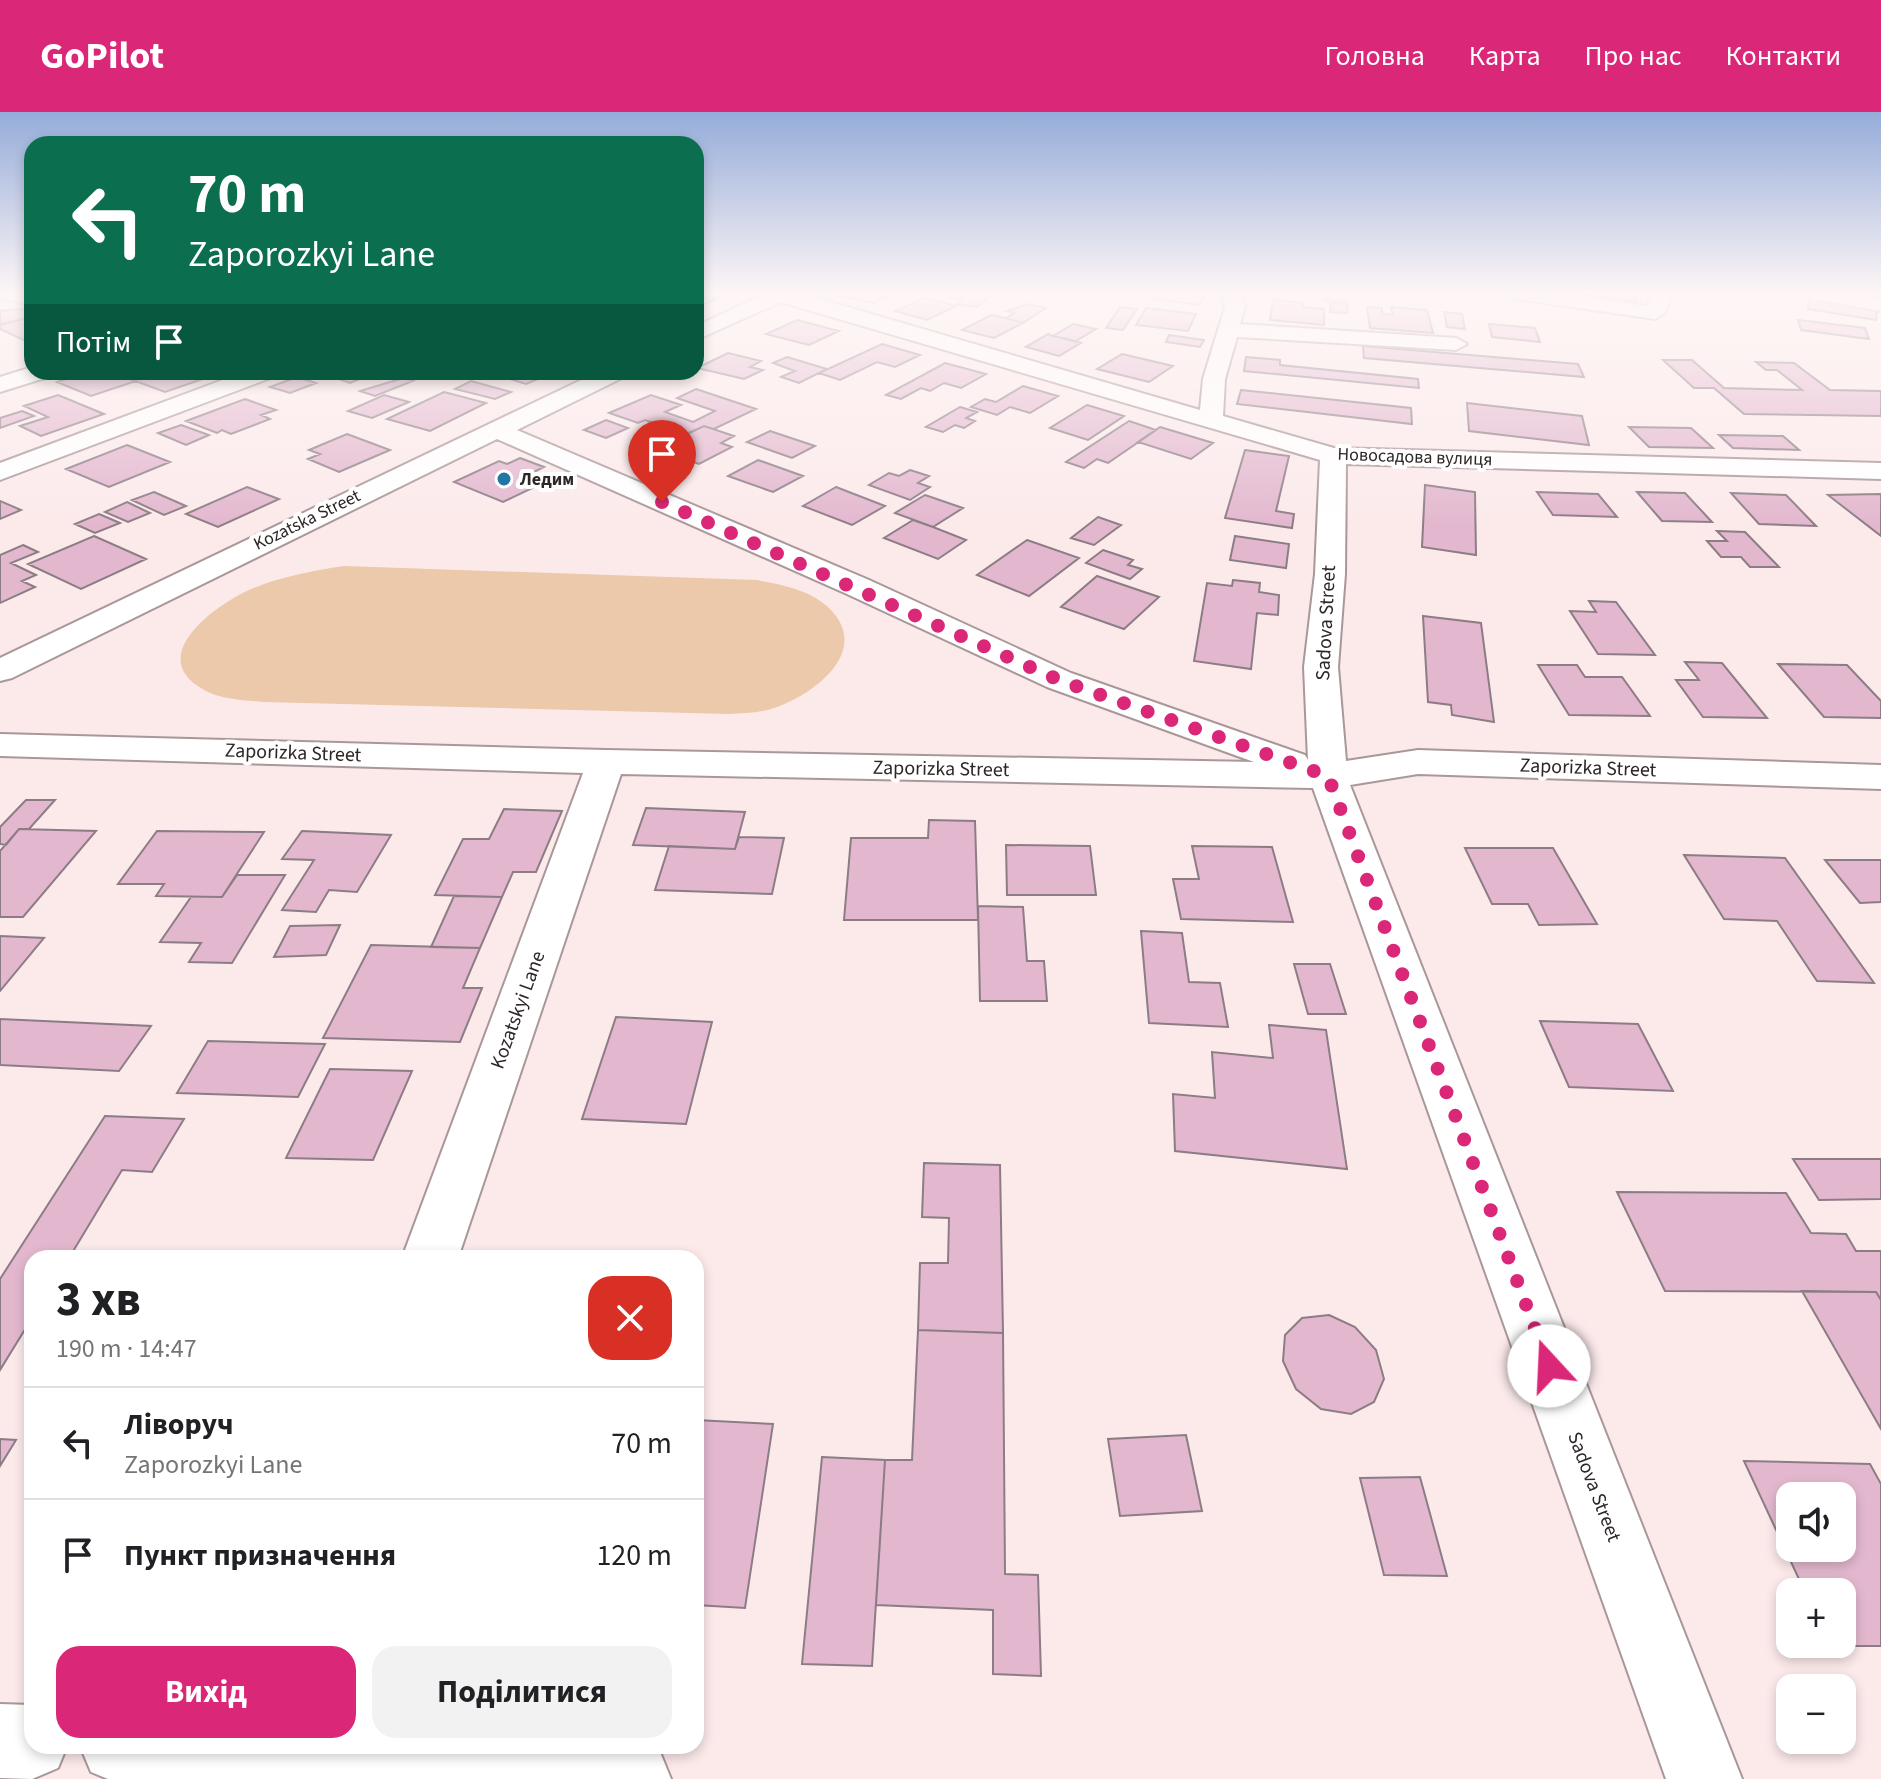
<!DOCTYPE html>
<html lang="uk">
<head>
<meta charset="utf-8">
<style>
  :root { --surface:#fff; --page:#f2f2f2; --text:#202124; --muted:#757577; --line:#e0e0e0; --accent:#db2777 }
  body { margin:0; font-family:"Source Sans 3",sans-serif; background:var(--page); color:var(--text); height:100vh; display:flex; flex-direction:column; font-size:30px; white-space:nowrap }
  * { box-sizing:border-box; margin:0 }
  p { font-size:26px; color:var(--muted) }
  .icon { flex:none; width:44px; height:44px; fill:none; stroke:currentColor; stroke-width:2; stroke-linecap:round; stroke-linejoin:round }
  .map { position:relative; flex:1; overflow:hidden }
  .sheet { position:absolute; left:24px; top:1138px; width:680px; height:504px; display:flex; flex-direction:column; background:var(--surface); border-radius:24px; box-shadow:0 4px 12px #0003 }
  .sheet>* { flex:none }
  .top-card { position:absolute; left:24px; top:24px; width:680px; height:244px; border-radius:24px; box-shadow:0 4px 12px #0003; background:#0b6e4f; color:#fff; overflow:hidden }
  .fabs { position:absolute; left:1776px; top:1370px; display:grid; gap:16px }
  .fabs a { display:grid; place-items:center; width:80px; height:80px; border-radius:16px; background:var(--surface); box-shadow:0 4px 12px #0003; font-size:40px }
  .pin { position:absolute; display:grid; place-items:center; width:68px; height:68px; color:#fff; margin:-82px -34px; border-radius:50% 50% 50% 0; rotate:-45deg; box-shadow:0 0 8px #0007 }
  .pin .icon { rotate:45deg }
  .me { position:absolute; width:88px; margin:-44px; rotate:340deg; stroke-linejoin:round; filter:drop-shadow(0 0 6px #0008) }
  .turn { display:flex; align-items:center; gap:28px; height:168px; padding:0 32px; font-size:36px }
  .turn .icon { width:104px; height:104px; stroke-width:2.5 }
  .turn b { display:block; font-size:56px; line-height:68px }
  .then { display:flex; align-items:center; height:76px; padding:0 32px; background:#0003; gap:16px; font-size:30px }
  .round { display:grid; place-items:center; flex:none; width:84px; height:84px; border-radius:24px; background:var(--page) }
  .summary { display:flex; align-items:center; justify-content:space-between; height:136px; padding:0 32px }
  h1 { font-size:48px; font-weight:700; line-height:60px }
  .primary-button { display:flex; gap:16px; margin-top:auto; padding:16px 32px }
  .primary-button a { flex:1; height:92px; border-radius:24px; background:var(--accent); color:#fff; font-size:32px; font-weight:700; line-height:92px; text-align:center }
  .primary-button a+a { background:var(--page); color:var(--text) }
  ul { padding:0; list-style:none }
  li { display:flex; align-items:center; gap:24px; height:112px; padding:0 32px; border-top:2px solid var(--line) }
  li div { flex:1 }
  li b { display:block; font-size:30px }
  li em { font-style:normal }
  header { display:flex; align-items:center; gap:48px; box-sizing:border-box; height:112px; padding:0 40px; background:var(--accent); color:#fff }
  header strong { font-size:38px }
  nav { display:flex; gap:44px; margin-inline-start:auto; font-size:28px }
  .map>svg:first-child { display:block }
  .green { fill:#ebc9aa }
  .building { fill:#e3b8cf; stroke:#8c7d85; stroke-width:2; fill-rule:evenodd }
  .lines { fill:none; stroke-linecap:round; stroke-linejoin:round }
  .minor-casing { stroke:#a99799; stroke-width:4 }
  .minor { fill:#fff; fill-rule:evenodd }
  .route { stroke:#db2777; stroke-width:14; stroke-dasharray:0 25.2 }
  .poi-dot { fill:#2176a6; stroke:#fff; stroke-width:3 }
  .labels { text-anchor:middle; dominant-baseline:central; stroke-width:8; stroke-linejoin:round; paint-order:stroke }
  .far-street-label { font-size:18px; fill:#2e2727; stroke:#fff }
  .far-poi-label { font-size:18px; font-weight:bold; fill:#2e2727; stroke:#fff; text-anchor:start }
  .street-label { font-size:20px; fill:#2e2727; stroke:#fff }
</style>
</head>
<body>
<header>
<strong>GoPilot</strong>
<nav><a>Головна</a><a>Карта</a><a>Про нас</a><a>Контакти</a></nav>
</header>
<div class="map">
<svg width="1881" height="1667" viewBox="0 0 1881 1667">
  <rect width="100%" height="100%" fill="#fceaeb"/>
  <path class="green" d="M344,454L757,468C782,473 811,478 830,497C873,541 810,585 771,597C757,601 741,601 728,602L264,590C244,588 222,588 204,578C144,545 214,494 249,478C279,465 311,459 344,454Z"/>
  <path class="building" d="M696,180H719L727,182L698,195Z
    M846,180H893L874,191L839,184Z
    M971,180H996L977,195L956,192L962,187L954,186L961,181Z
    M1160,180H1189L1205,182L1199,193L1155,187Z
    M1327,180H1348L1346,190L1325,188Z
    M1567,180H1638L1635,190Z
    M925,186L956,194L927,208L895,199Z
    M1273,188L1304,191L1303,195L1324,197V213L1270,208Z
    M1809,188L1877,198L1876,208L1808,197Z
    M1331,191L1348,192L1347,201L1330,200Z
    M1028,192L1046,196L1023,211L1006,206L1015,201L1007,199Z
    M1120,195L1137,197L1123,218L1106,216Z
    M1367,195L1382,196V202L1393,203L1391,195L1427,198L1433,221L1370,216Z
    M1146,196L1196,202L1188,219L1136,213Z
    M22,197L32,201V205L0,212V199Z
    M1444,200L1462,202L1465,217L1447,215Z
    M991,203L1006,206L1023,211L994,226L962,218Z
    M32,205V232L0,217V213Z
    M797,208L839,219L809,233L766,222Z
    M1798,208L1865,216L1869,227L1801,218Z
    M1073,212L1096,217L1076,229L1053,224Z
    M1489,212L1535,216L1540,230L1492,225Z
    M1048,222L1053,224L1081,231L1059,244L1026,235Z
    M1169,223L1204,228L1200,235L1166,230Z
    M882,232L920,243L895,255L877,250L840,268L819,261Z
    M1363,234L1578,252L1584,265L1364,246Z
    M728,241L761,249L750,255L763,258L744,267L697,256Z
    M1122,242L1173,254L1149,270L1097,257Z
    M787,245L827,257L799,271L781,265L795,259L773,251Z
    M1246,245L1280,248V253L1418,267L1419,276L1244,259Z
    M1663,248H1692L1724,276L1802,278L1777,258H1766L1756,250L1794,251L1830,278L1881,279V304L1744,302L1714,276H1694Z
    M945,251L986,262L961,276L944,271L930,279L921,276L901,287L886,283Z
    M87,260H112L136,269L91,284L57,270Z
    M133,260L171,261L223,260L165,280L122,264Z
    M319,260H377L350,271Z
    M494,260H555L526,272L490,261Z
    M297,265L316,271L290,281L270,275Z
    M403,266L413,269L375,284L360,279Z
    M471,269L511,280L495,287L455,277Z
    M1023,274L1058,284L1030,301L1010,295L997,303L971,295L985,287L996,290Z
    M696,277L756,297L714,317L704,314L686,322L645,308L638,311L609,301L651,283L681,293L665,300L693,310L715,299L677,286Z
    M1241,278L1411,296L1412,312L1237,292Z
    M444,280L486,291L430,319L387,307Z
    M58,283L104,302L41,324L20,314L48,305L24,294Z
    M384,283L409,290L372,306L348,299Z
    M245,287L276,298L261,303L270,307L231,322L222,318L217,321L186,309Z
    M1467,291L1582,304L1589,333L1469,319Z
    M1087,293L1124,304L1088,328L1050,316Z
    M960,295L977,300L966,306L975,309L964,316L955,313L943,320L926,315Z
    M22,299L34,304L0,316V306Z
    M606,308L628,316L606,326L584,318Z
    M1129,309L1156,318L1108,351L1097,347L1084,356L1066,350Z
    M181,313L209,323L186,333L158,321Z
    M704,314L734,324L721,331L732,335L699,352L656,337Z
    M1160,315L1213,331L1191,347L1138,330Z
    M1629,315L1691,316L1713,336L1649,335Z
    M770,319L815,334L792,346L747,330Z
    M347,322L390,338L339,360L308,347L320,342L309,338Z
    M1719,323L1783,324L1799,338L1733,336Z
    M127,333L170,350L109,375L66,357Z
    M1245,338L1289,344L1276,399L1294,402L1292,416L1225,406Z
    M520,346L544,355L532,361L549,368L503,390L454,370L499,349L507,352Z
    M758,348L803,364L773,380L728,364Z
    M910,358L929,364L918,371L930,375L910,388L869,373L889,361L899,364Z
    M1425,373L1475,380L1476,443L1422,435Z
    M247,375L279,387L218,415L186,402Z
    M836,375L885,394L852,413L803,394Z
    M154,380L186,394L164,403L132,388Z
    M1537,380L1598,382L1617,405L1553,403Z
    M1637,380L1685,381L1712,410L1662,409Z
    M1731,381L1786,383L1816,414L1759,412Z
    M1881,382V424L1828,383Z
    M925,383L963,396L933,415L895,401Z
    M0,389L21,398L0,407Z
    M127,390L150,401L128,410L105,400Z
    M99,402L120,411L95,421L75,412Z
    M1098,405L1121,413L1094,433L1071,426Z
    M913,408L933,415L966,428L938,447L884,426Z
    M1717,419L1745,420L1779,455H1750L1741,445H1721L1707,429H1727Z
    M94,424L146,447L81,477L28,452Z
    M1235,424L1289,432L1286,456L1230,448Z
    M1027,428L1079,446L1029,484L977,463Z
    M23,433L38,440L11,451L36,463L22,469L35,475L0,491V443Z
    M1103,438L1133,448L1128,453L1142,457L1130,467L1086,451Z
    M1097,464L1159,485L1124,517L1061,495Z
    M1233,468L1260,471L1259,480L1279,483L1278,503L1257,501L1251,557L1194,549L1207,471L1232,474Z
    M1589,489L1616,490L1655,543L1598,542L1570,499L1596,500Z
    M1423,504L1481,511L1494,610L1452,603L1451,593L1428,590Z
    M1685,550L1722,551L1767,606L1703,605L1676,568H1699Z
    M1778,552L1847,553L1881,589V606L1824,605Z
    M1538,553H1577L1585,565H1622L1650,604L1569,603Z
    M26,688H55L29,717H19L6,733L0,732V715Z
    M646,696L745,700L735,737L633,733Z
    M504,697L562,699L536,760H513L502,785L435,783L463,727H489Z
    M929,708L975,709L978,808H844L851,726H928Z
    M19,717L96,719L23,805H0V739Z
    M157,719L264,720L222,785L156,784L164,772H118Z
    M302,719L391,723L357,780L329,778L316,800L282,798L314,748L282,747Z
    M739,725L784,726L772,782L655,778L669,734L735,737Z
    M1006,733L1090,734L1096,783H1007Z
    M1192,734L1272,735L1293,810L1181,807L1173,767H1199Z
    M1465,736H1553L1597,812L1539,813L1528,792H1492Z
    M1684,743L1785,746L1874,871L1817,869L1777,809L1724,807Z
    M1825,748H1881V790L1860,791Z
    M237,763H285L232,851L189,850L201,831L160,830L191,785H222Z
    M454,784L502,785L480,836L431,835Z
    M978,794L1023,795L1027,849H1044L1047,889H980Z
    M340,813L326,843L274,845L290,814Z
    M1141,819L1182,821L1189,870L1220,871L1228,915L1149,911Z
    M0,824L44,826L0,879Z
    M371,833L480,836L463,876H482L460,930L323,926Z
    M1294,852H1330L1346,902H1308Z
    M616,905L712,910L686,1012L582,1007Z
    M0,907L151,914L119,959L0,953Z
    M1540,909L1638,912L1673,979L1569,975Z
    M1269,913L1326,918L1347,1057L1175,1039L1173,982L1215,986L1212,940L1273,946Z
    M208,929L325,932L298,985L177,981Z
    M330,957L412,959L373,1048L286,1046Z
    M105,1004L184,1007L152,1060L122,1058L69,1146H32V1206L0,1258V1167Z
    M1793,1047H1881V1087L1819,1088Z
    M924,1051L1000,1053L1003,1221L918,1218L920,1151H948L949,1106L922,1105Z
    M1617,1080L1786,1081L1811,1121L1846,1122L1856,1139H1881V1188L1876,1180L1665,1179Z
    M1802,1179L1876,1180L1881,1188V1317Z
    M1329,1203L1355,1215L1376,1238L1384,1267L1374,1290L1351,1302L1321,1297L1296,1277L1283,1249L1285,1223L1302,1206Z
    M918,1218L1003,1221L1005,1462L1038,1463L1041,1564L993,1562V1498L876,1493L885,1348H912Z
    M696,1308L773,1312L745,1496L696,1493Z
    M1186,1323L1202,1399L1120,1404L1108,1327Z
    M0,1327L16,1328L0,1354Z
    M822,1345L885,1348L872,1554L802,1552Z
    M1744,1349L1870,1352L1881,1372V1534H1830L1842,1532V1480H1805ZM1790,1384H1842V1436H1790Z
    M1420,1365L1447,1464L1384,1463L1360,1366Z"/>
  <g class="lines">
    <defs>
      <path id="minor" d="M0,180L32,181V193L0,186Z
        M770,180H796L1200,298L1203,267L1225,195L1220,180H1240L1245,195L1240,212L1456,226L1467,232L1456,238L1237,225L1225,267L1223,304L1334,336L1881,351V367L1346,352L1345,462L1338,555L1346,649L1418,638L1881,653V677L1418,662L1350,673L1742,1667H1666L1313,676L621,662L458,1146H402L583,661L0,644V622L606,638L1254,650L1047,575L847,482L497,327L12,566L0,569V546L598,260H627L624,265L517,318L869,468L1071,561L1305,643L1308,648L1304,555L1315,462L1320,348L781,190L696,228V214Z
        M1501,180H1552L1647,194L1652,180H1672L1665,201L1655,207L1511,186Z
        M1797,180H1841L1881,187V199L1807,186Z
        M32,255V260H51L48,265L0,280V265Z
        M244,260H276L273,265L0,368V351Z
        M0,1592L32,1593V1634H67L58,1656L32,1667L0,1666Z
        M80,1634H644L660,1640L671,1667H108L91,1660Z"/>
    </defs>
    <use href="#minor" class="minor-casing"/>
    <use href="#minor" class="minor"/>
  </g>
  <linearGradient id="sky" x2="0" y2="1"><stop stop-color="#95acd9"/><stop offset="0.44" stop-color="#fef6f6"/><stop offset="1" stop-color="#fef6f6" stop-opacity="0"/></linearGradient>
  <rect width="1881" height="413" fill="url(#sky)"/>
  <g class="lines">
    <path class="route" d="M662,390L1059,568L1328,664L1549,1254"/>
  </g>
  <circle class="poi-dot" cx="504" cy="367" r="8"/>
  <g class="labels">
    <g class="far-street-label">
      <text transform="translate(1415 345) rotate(2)">Новосадова вулиця</text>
      <text transform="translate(307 408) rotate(-26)">Kozatska Street</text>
    </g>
    <g class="far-poi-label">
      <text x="520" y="367">Ледим</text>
    </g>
    <g class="street-label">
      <text transform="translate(1326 511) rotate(-87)">Sadova Street</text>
      <text transform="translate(293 641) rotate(2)">Zaporizka Street</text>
      <text transform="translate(1588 656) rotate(2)">Zaporizka Street</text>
      <text transform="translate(941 657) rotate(1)">Zaporizka Street</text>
      <text transform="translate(518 898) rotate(-70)">Kozatskyi Lane</text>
      <text transform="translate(1594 1375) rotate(69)">Sadova Street</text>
    </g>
  </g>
</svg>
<div class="fabs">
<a><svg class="icon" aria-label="sound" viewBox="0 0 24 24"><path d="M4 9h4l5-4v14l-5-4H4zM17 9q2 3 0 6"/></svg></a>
<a>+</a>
<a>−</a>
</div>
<div class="pin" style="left:662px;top:390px;background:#d93025"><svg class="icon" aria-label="arrive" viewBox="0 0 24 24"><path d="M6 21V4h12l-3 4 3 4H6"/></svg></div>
<svg class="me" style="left:1549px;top:1254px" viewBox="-20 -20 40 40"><circle r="19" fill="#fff"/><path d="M0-13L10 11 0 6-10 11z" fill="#db2777"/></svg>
<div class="top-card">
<div class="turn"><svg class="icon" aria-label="left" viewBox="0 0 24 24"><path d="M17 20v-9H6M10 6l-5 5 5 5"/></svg><div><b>70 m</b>Zaporozkyi Lane</div></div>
<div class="then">Потім<svg class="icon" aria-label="arrive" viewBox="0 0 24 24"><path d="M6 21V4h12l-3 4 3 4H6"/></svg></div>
</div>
<section class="sheet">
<div class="summary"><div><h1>3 хв</h1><p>190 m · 14:47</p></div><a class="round" style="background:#d93025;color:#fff"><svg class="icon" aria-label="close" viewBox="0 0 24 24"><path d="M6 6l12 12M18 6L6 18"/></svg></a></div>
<ul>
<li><svg class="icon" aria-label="left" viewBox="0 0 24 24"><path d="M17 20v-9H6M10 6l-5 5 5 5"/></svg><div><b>Ліворуч</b><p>Zaporozkyi Lane</p></div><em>70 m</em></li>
<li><svg class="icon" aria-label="arrive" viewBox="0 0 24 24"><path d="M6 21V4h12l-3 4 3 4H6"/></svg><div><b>Пункт призначення</b></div><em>120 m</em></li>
</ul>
<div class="primary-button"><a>Вихід</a><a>Поділитися</a></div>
</section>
</div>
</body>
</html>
